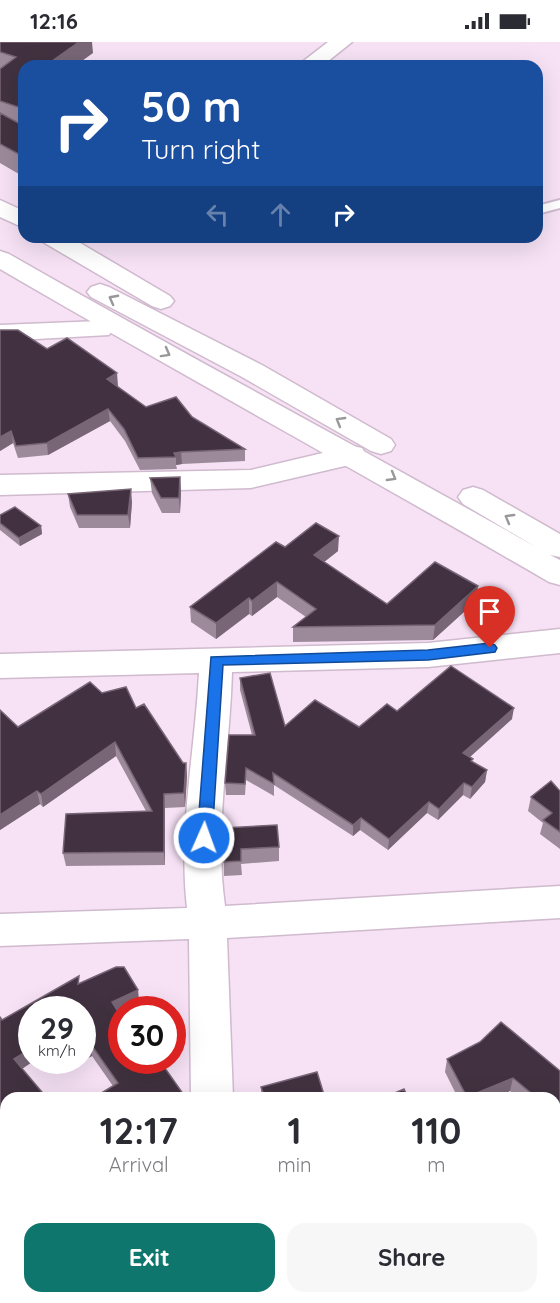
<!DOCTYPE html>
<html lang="en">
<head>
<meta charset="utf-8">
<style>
  :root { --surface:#fff; --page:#f7f7f7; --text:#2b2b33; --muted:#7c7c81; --accent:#0f766e }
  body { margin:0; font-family:Quicksand,sans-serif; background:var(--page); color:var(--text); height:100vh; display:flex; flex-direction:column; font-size:22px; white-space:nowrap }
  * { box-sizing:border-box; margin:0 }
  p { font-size:20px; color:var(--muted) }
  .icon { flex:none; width:33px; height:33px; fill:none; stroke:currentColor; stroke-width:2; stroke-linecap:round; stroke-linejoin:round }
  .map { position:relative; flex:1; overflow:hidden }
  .panel { position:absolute; left:0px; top:1050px; width:561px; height:212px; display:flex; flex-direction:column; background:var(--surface); border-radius:18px 18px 0 0; box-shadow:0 6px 24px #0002 }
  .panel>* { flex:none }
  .top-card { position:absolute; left:18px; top:18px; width:525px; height:183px; border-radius:18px; box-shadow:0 6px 24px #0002; background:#1a4fa0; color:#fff; overflow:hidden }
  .speed { position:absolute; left:18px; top:954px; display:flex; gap:12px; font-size:30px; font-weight:700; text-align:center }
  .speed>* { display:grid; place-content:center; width:78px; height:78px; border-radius:50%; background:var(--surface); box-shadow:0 6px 24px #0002; line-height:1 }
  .speed small { font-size:15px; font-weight:400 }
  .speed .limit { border:9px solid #d22; background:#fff; color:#111 }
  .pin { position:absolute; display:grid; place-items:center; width:51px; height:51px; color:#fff; margin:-62px -26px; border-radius:50% 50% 50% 0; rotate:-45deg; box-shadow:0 0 6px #0007 }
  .pin .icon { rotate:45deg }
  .me { position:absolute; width:66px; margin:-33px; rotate:2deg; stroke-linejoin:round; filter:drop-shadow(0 0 4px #0008) }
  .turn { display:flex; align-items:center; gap:21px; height:126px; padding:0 24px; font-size:27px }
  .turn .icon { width:78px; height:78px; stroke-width:2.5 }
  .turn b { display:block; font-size:42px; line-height:51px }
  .lanes { display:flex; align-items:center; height:57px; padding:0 24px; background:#0003; justify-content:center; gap:30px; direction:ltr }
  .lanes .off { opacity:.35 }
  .eta { display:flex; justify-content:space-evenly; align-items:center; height:102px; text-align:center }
  .eta b { font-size:36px; font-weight:700; line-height:42px }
  .button { display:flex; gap:12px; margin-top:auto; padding:12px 24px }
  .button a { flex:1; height:69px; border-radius:18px; background:var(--accent); color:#fff; font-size:24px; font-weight:700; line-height:69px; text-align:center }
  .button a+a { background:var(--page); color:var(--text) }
  .status { display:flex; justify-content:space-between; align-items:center; height:42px; padding:0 30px; background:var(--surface); direction:ltr }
  .status svg { height:16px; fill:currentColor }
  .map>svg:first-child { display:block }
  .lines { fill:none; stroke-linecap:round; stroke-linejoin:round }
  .lane-casing { stroke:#cfbace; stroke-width:4 }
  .street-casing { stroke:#cfbace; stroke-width:3 }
  .highway-casing { stroke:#cfbace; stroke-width:3 }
  .lane { fill:#fff; fill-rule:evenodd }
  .street { fill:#fff; fill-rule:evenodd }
  .highway { fill:#fff; fill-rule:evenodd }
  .wall { fill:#9c8a9b }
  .shaded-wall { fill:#786677 }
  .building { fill:#423241; stroke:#786677; stroke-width:1.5 }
  .oneway { stroke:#9a979a }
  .route { fill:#1a73e8; stroke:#114b97; stroke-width:1.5 }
</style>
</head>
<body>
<div class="status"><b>12:16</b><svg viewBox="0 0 49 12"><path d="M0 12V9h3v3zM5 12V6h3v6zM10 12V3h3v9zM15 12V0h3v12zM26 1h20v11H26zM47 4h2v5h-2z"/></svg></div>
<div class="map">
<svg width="560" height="1261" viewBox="0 0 560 1261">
  <rect width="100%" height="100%" fill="#f6e1f5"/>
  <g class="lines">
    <defs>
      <path id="lane" d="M560,158V166L537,172V164Z"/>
      <path id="street" d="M328,0H352L322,24H297Z
        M100,279L109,281L113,287L109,293L0,299V283Z
        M352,404L362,406L366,413L362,420L251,446L0,453V433L251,428Z
        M560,587V611L428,625L232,630C230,707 214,787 225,864L560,844V876L227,896L233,1056H191L189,897L0,904V872L187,866C178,788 195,709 199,631L0,636V612L428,601Z
        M560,1154V1196L555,1198V1156Z
        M193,1256H238L239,1261H193Z
        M309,1256H367L364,1261H306Z"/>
      <path id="highway" d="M0,158L24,169V186L0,175Z
        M40,195H70L170,254L174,259L170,264L161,267L152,264L43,200Z
        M0,209L9,212C183,312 361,406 536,505L463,462L458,455L463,448L473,445L483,448L560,492V515L550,513L560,518V543L549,540C367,434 182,333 0,227Z
        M100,242L109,245L262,323L391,397L395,403L391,409L381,412L371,409L242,335L91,255L87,250L91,245Z"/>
    </defs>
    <use href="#lane" class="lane-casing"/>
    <use href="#street" class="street-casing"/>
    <use href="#highway" class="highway-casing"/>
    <use href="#lane" class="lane"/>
    <use href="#street" class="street"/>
    <use href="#highway" class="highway"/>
  </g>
  <path class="wall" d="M0,0L93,11L24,24V83H23L24,84V135L0,121Z
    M0,288L47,307L118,344H117L146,365L192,375L245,407V419L182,422L176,423L177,427L140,428L125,399L110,379L48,413L18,416L13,401L0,409Z
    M180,435L181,450L180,471H162L152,451L150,436Z
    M68,452L132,460L130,486H79L70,465Z
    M0,473L41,484L42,492L20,504L0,488Z
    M285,505L338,509L324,520L387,562L476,559L433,598L293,600V585L306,575L277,555L252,574L249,572L216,597L191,580L190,565Z
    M240,636L285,684L359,685L397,669L512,677L470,715L473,720L487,728L485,740L470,757L463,753L438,778L427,771L388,808L360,788L353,794L274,743V754L246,738L245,753H226L225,741L252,693L240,648Z
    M102,651L136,666L183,721H186L187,734L185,765L165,766V823L66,824L63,811L146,769L116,714L43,765L40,762L0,788V668L18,685Z
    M560,749V807L540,792L543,781L528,769L531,755Z
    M223,786L279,805V819L241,822L242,833L224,834Z
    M80,941L138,948L139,962L122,968V970L119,971L122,1018L150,1025L186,1056L113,1044L92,1014L70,1025L66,1018H82V968H32V1018H35L22,1027L6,1056V1123L0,1114V975L2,978Z
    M447,1017L560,1029V1078L555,1083V1056H519L510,1049L493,1056H458L445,1030Z
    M261,1045L325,1056H261Z
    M6,1156V1177L3,1172L0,1162V1160Z"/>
  <path class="shaded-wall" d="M79,0H92L93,11L75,24H45Z
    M24,60V83L21,85L18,65Z
    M117,331L118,344L108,349L107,337Z
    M108,367L110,379L48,413L47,401Z
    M11,389L13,401L0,409V395Z
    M181,410L182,422L176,423V415L174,411Z
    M180,435L181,450L180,471L179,456Z
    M131,447L132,460L130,486L128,473Z
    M41,484L42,492L20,504L19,496Z
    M339,494L338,509L314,528V513Z
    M277,540V555L252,574V559Z
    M478,544L476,559L433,598L435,583Z
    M249,556V572L216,597V581Z
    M514,666L512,677L462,722L463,711Z
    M115,700L116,714L43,765L41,752Z
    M186,721L187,734L185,765L184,751Z
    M487,728L485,740L470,757L472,745Z
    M464,741L463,753L438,778L439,767Z
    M37,749L40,762L0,788V773Z
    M164,752L165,766V823L164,810Z
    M429,760L427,771L388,808L389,797Z
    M361,776L360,788L353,794V783Z
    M138,948L139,962L127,968H122V970L114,973L112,960Z
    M90,1001L92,1014L70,1025L68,1018H82V1005Z
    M32,1006V1018H35L17,1030L14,1017Z
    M513,1036L510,1049L493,1056H466L467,1055Z
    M560,1069V1078L555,1083L556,1073Z
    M118,1256H131L119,1259Z"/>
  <path class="building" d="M0,0H79L45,24H24V60L18,65L0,59V27L16,15L0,10Z
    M0,71L24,84V115L0,102Z
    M0,288H18L47,307L67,296L117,331L107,337L146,365L176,355L192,375L245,407L181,410L174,411L176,415L138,416L124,387L108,367L47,401L16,404L11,389L0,395Z
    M180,435L179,456H161L150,436Z
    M131,447L128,473H77L68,452Z
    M15,465L41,484L19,496L0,481V473Z
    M316,481L339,494L314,513L387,562L435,520L478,544L435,583L293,585L316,567L277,540L252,559L249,556L216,581L190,565L276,500L285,505Z
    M451,624L514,666L463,711L473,717L471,719L487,728L472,745L464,741L439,767L429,760L389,797L361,776L353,783L273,731L274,742L246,726L245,742L225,741L229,693H255L240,636L270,631L285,684L315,658L359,685L387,662L397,669Z
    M90,640L102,651L126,645L136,666L144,662L183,721H186L184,751L164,752V810L63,811L66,772L152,769L115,700L41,752L37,749L0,773V668L18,685Z
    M551,739L560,749V790L543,778L552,771L531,755Z
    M277,783L279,805L241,807V819L224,820L223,786Z
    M116,925H124L138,948L112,960L122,976V1018H145L150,1025L160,1019L186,1056H93L118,1041L90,1001L82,1005V968H32V1006L14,1017L47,1056H6V1116L0,1107V975L2,978L79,934L78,942Z
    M501,980L560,1029V1069L556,1073L555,1071V1056H537L513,1036L467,1055L447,1017L480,1000Z
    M317,1030L325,1056H265L261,1045Z
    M404,1047L408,1056H383Z
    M6,1156V1170L0,1161V1160Z"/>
  <defs><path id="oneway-chevron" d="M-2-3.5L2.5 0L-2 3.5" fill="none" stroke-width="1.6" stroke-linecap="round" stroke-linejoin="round" transform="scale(1.5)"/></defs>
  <g class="oneway">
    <use href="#oneway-chevron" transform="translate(113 257) rotate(-152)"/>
    <use href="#oneway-chevron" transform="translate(166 311) rotate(29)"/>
    <use href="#oneway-chevron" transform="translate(340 379) rotate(-150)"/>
    <use href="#oneway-chevron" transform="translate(392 435) rotate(30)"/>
    <use href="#oneway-chevron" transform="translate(509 476) rotate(-150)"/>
  </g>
  <path class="route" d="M490,601L495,603L497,606L495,610L428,618L223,623L212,796L210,800H199L197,796L211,615L428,608Z"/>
</svg>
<div class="speed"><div>29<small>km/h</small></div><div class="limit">30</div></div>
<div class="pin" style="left:490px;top:606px;background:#d93025"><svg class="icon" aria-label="arrive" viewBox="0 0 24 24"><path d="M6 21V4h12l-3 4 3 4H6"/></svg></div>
<svg class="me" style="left:204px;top:796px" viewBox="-20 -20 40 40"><circle r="17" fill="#1a73e8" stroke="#fff" stroke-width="3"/><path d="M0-11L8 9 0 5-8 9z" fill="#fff"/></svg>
<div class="top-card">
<div class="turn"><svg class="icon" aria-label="right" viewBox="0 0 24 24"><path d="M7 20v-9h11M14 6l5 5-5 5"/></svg><div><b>50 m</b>Turn right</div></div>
<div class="lanes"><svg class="icon off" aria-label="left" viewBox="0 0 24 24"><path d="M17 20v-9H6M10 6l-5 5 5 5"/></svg><svg class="icon off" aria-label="ahead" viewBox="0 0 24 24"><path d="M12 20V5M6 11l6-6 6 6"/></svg><svg class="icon" aria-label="right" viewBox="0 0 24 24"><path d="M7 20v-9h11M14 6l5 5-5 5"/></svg></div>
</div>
<section class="panel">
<div class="eta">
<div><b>12:17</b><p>Arrival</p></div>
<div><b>1</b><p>min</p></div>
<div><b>110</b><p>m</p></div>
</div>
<div class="button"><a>Exit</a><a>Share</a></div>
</section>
</div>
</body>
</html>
